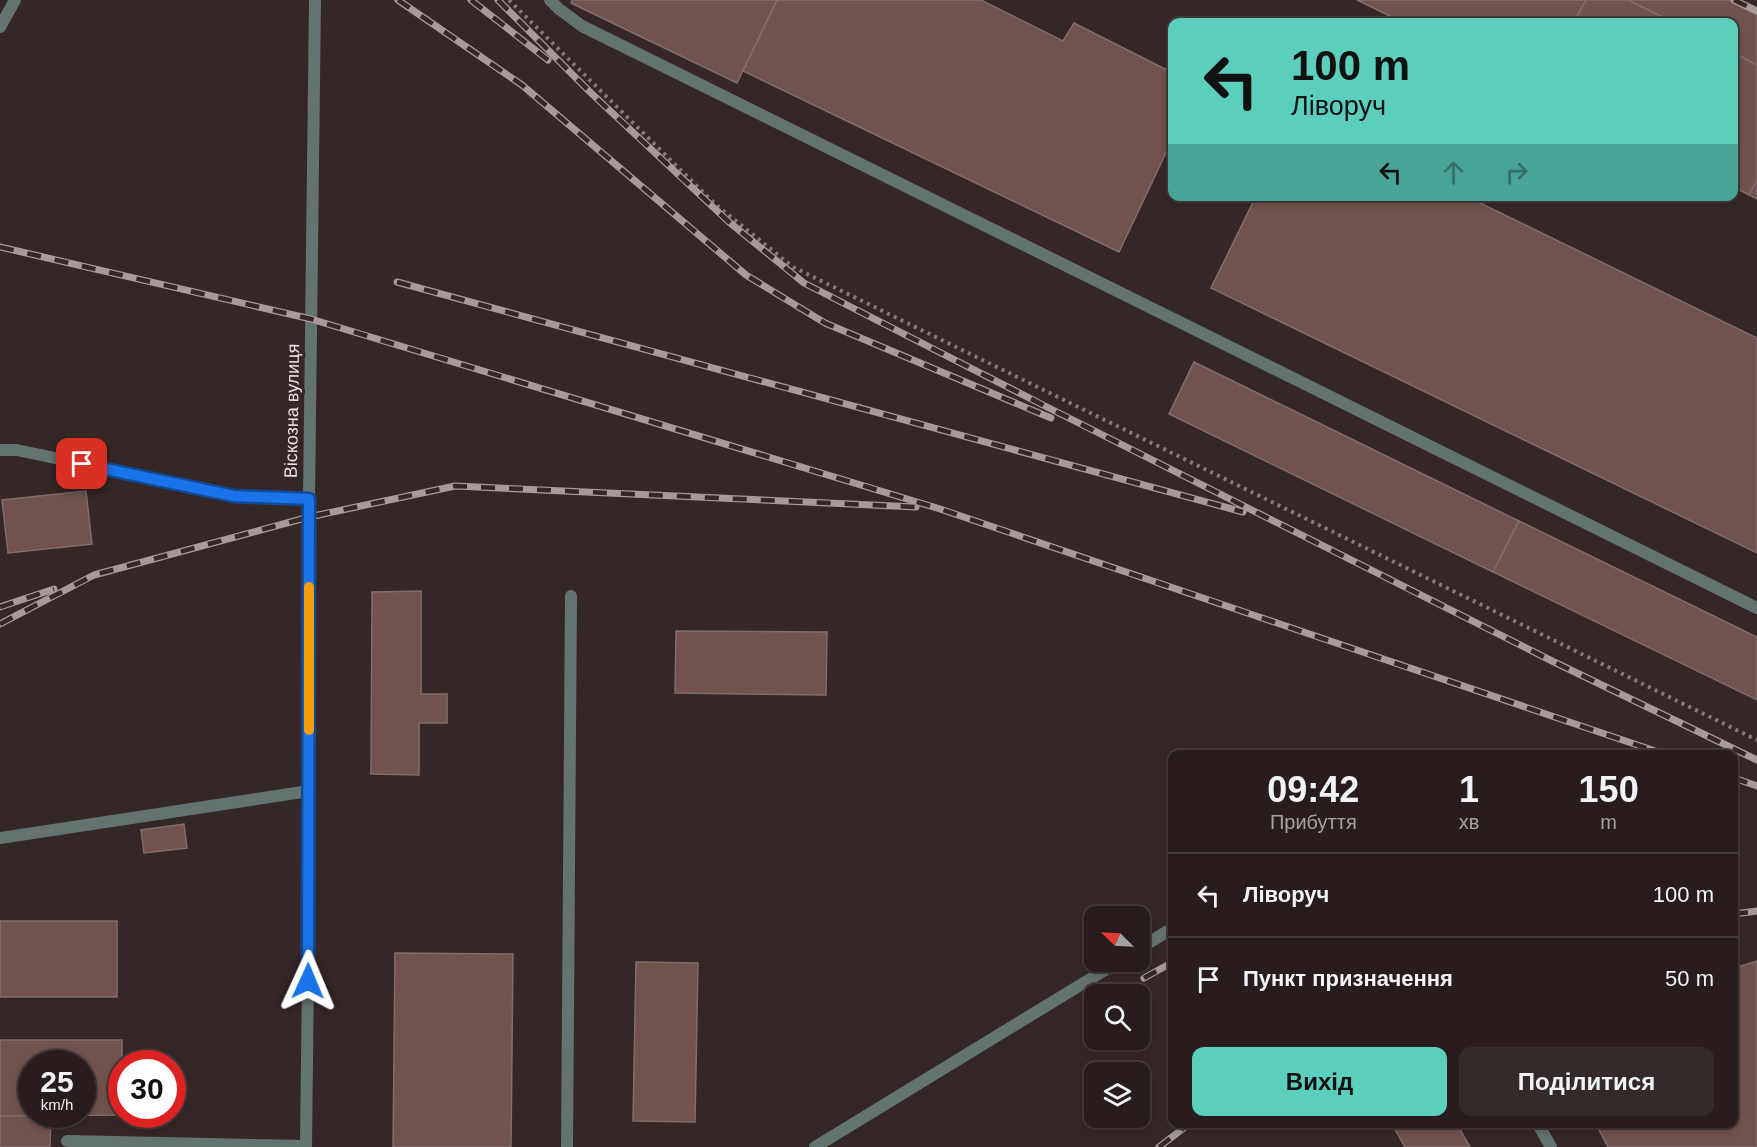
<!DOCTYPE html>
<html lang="uk">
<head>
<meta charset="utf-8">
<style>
  :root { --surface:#281d1c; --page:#342a29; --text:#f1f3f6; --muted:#a5a2a3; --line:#443b3b; --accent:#5bcebc }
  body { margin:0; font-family:Helvetica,sans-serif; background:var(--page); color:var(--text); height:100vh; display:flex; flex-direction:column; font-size:22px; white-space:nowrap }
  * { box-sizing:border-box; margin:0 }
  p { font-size:20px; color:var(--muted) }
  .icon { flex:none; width:33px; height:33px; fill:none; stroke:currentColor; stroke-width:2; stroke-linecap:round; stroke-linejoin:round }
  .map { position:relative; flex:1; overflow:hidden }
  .drawer { position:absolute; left:1168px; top:750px; width:570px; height:378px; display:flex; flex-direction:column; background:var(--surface); border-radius:12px; box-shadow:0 3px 9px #0003,0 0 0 2px var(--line) }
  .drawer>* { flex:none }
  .hud { position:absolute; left:1168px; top:18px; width:570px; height:183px; border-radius:12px; box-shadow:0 3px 9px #0003,0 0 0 2px var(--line); background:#5bcebc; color:#111; overflow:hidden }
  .needle { width:39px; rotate:294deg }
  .buttons { position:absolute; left:1084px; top:906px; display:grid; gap:12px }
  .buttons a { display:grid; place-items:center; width:66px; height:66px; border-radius:12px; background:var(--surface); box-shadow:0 3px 9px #0003,0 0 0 2px var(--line); font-size:30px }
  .speed { position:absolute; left:18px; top:1050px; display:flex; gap:12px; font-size:30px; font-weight:700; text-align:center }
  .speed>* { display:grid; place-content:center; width:78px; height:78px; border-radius:50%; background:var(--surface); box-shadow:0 3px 9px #0003,0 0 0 2px var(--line); line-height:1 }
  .speed small { font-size:15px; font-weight:400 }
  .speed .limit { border:9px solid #d22; background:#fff; color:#111 }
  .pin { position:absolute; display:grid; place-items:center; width:51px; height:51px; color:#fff; margin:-26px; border-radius:12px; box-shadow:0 3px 9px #0006 }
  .me { position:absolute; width:66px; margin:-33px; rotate:1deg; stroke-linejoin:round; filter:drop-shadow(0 0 4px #0008) }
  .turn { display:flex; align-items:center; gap:21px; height:126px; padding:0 24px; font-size:27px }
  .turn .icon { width:78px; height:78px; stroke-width:2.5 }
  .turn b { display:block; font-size:42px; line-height:51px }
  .lanes { display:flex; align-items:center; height:57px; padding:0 24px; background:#0003; justify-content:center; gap:30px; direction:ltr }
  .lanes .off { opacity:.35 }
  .eta { display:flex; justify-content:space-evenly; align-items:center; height:102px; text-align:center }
  .eta b { font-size:36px; font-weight:800; line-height:42px }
  .cta { display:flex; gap:12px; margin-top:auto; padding:12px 24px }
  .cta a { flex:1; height:69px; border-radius:12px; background:var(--accent); color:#111; font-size:24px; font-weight:800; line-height:69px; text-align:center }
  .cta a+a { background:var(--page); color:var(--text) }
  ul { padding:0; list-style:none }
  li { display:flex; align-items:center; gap:18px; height:84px; padding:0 24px; border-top:2px solid var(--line) }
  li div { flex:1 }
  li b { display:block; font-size:22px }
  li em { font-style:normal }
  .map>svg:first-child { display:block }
  .building { fill:#71524e; stroke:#806e6c; stroke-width:1.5; fill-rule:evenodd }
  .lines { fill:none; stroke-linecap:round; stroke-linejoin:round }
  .path { stroke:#867a78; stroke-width:4; stroke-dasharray:3 4.5; stroke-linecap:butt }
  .lane { stroke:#63736f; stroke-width:12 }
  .street { stroke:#63736f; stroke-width:12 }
  .rail-casing { stroke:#a69b99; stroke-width:7 }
  .rail { stroke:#352725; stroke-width:4.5; stroke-dasharray:14; stroke-linecap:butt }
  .route-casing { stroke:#114b97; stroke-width:15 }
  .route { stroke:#1a73e8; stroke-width:10 }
  .slow { stroke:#f59e0b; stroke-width:10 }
  .labels { text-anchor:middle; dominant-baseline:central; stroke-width:6; stroke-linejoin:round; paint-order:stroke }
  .street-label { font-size:18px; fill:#ece2e1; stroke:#352725 }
</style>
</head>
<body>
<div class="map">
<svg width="1757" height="1147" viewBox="0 0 1757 1147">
  <rect width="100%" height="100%" fill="#352725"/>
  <path class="building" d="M572,0H777L737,83L571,3Z
    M777,0H981L1063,41L1074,23L1173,73V138L1119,252L743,71Z
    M1357,0H1586L1574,22H1402Z
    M1586,0H1628L1673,22H1574Z
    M1628,0H1728L1757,15V65L1734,53V22H1673Z
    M1734,53L1757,65V180L1749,195L1734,187Z
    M1757,180V199L1749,195Z
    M1256,196H1466L1757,338V553L1211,288Z
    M1194,362L1519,521L1493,572L1169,414Z
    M86,491L92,544L8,553L2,500Z
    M1519,521L1757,637V700L1493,572Z
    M421,591V694H447V723H419V775L371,774L372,592Z
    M676,631L827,632L826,695L675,693Z
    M184,824L187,848L144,853L141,830Z
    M0,921H117V997H0Z
    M395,953L513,954L511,1147H393Z
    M1757,961V1147H1608L1596,1124H1734V968Z
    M636,962L698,963L695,1122L633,1121Z
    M0,1040H122V1115L0,1116ZM32,1064H82V1114H32Z
    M0,1116H51L50,1147H0Z
    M1392,1124H1457L1470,1147H1405Z"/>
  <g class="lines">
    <path class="path" d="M509,0L715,204L793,267L1757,740"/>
    <path class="lane" d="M550,0L559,9L582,26L1757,608
      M0,27L15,0
      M0,450H17L234,496L309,499
      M0,838L309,791
      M1140,948L1173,928
      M1538,1124L1551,1147
      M67,1141L306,1146
      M567,1147L571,596
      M815,1147L1118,962"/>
    <path class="street" d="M306,1147L309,887V499L315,0"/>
    <defs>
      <path id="rail" d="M398,0L522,85L746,275L825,323L1051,418
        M471,0L548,60
        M498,0L591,93L729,222L804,283L1045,406L1550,660L1757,760
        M1734,0L1757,11
        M0,247L311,319L937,508L1664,754
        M397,282L1243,512
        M0,607L54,589
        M0,624L94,575L309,517L455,486L916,507
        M1734,778L1757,786
        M1734,914L1757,911
        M1144,978L1173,962
        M1159,1147L1189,1124"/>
    </defs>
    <use href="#rail" class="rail-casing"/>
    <use href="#rail" class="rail"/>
  </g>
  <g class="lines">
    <defs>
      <path id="route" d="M82,464L234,496L309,499L308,981"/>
    </defs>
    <use href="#route" class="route-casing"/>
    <use href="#route" class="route"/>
    <path class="slow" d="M309,587V730"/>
  </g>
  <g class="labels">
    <g class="street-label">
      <text transform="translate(292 411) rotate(-89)">Віскозна вулиця</text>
    </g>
  </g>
</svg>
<div class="buttons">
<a><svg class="needle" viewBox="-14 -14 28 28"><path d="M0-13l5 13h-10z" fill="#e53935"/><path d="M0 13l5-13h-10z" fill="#a5a2a3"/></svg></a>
<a><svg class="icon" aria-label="search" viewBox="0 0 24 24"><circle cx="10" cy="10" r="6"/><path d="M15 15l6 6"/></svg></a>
<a><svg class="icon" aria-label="layers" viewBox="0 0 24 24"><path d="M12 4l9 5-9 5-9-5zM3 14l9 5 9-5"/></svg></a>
</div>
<div class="speed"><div>25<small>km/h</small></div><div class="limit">30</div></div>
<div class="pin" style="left:82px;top:464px;background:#d93025"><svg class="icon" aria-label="arrive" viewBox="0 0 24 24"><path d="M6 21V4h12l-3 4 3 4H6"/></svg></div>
<svg class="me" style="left:308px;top:981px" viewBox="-20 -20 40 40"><path d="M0-17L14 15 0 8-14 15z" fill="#1a73e8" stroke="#fff" stroke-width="4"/></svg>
<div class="hud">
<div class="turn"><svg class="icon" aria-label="left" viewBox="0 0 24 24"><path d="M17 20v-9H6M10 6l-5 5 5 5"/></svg><div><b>100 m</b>Ліворуч</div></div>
<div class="lanes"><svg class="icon" aria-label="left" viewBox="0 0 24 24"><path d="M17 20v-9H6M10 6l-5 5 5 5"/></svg><svg class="icon off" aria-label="ahead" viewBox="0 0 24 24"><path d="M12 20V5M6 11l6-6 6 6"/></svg><svg class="icon off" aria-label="right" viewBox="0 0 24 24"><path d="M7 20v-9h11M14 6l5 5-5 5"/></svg></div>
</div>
<section class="drawer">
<div class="eta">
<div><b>09:42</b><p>Прибуття</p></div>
<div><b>1</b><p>хв</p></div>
<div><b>150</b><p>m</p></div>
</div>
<ul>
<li><svg class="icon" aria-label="left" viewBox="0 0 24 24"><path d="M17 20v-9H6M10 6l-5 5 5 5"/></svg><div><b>Ліворуч</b></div><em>100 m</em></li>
<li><svg class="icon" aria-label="arrive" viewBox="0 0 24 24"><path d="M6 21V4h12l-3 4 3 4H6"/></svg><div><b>Пункт призначення</b></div><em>50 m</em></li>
</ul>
<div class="cta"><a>Вихід</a><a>Поділитися</a></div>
</section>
</div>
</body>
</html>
